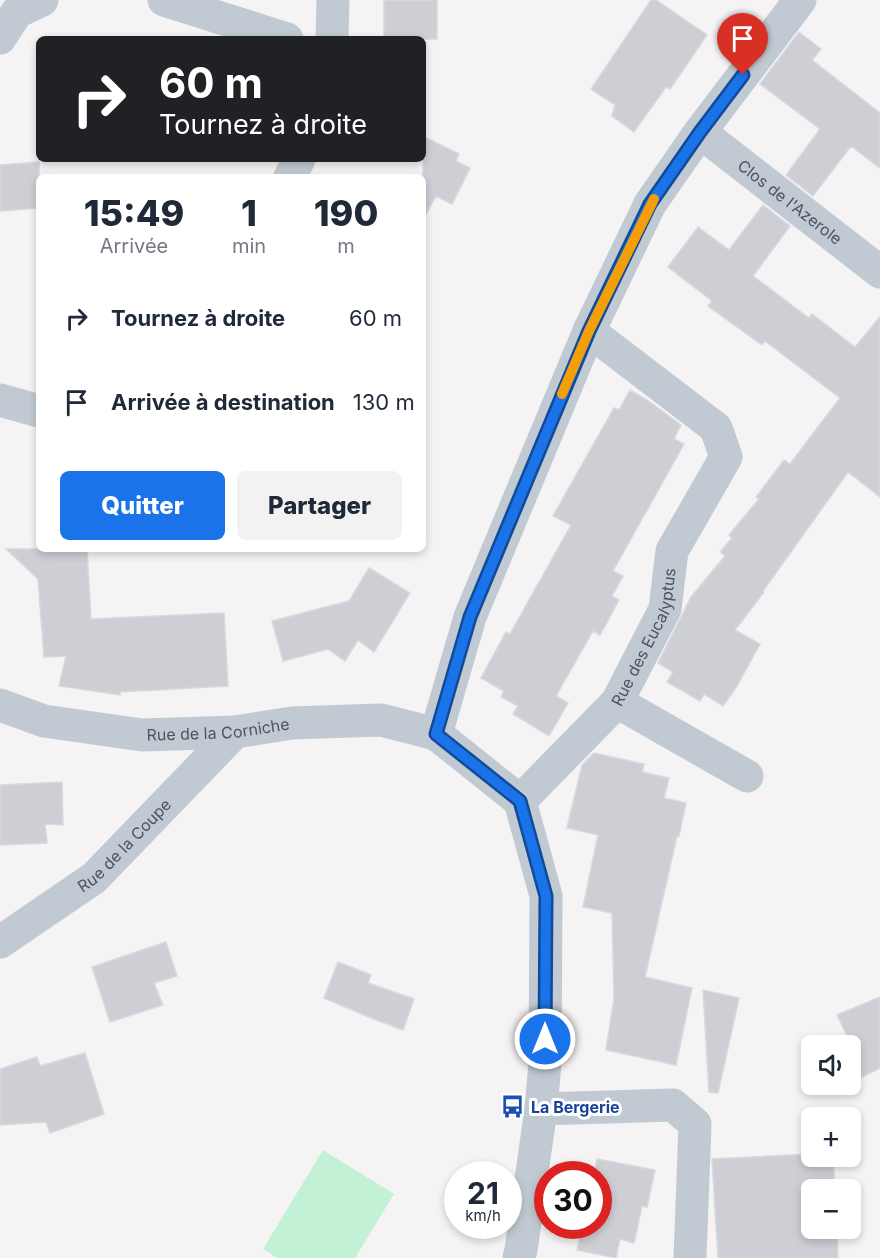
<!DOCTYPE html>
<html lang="fr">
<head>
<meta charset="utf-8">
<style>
  :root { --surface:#fff; --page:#f2f2f3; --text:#1f2937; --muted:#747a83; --accent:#1a73e8 }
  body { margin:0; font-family:Inter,sans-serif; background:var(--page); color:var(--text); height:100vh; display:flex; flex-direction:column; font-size:22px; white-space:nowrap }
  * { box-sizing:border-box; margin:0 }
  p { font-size:20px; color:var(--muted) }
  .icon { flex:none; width:33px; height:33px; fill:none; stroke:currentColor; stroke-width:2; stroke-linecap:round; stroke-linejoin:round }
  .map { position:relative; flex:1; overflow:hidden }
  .details { position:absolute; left:36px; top:174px; width:390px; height:378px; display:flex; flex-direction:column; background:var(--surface); border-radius:9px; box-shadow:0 3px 9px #0003 }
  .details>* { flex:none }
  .hud { position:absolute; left:36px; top:36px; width:390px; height:126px; border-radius:9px; box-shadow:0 3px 9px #0003; background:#202124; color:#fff; overflow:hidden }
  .fabs { position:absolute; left:801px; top:1035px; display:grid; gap:12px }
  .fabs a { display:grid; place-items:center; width:60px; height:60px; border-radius:9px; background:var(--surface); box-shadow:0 3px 9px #0003; font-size:30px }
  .speed { position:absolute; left:444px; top:1161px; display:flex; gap:12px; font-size:30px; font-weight:700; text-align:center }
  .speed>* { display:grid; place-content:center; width:78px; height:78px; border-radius:50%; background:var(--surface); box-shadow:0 3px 9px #0003; line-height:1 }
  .speed small { font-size:15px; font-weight:400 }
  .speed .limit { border:9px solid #d22; background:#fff; color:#111 }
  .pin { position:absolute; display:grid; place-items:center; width:51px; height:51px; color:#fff; margin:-62px -26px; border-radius:50% 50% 50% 0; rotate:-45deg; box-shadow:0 0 6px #0007 }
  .pin .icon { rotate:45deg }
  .me { position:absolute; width:66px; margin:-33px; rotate:0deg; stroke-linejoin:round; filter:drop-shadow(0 0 4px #0008) }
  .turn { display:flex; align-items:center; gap:21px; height:126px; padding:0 24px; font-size:27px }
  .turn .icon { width:78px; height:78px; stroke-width:2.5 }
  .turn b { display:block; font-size:42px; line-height:51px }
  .eta { display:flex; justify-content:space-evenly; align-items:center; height:102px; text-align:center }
  .eta b { font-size:36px; font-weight:800; line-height:42px }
  .button { display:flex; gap:12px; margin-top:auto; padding:12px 24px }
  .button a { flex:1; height:69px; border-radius:9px; background:var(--accent); color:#fff; font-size:24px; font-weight:800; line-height:69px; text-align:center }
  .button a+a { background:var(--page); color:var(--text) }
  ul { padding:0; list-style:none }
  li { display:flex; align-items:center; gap:18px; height:84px; padding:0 24px }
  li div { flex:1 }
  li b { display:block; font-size:22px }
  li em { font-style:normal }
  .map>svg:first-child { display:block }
  .green { fill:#c3f1d5 }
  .building { fill:#cdcfd5; stroke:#d7d9de; stroke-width:1.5 }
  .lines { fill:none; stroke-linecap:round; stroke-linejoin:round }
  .street { stroke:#c1cad2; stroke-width:33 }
  .route-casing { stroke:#114b97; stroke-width:15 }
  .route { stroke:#1a73e8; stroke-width:10 }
  .slow { stroke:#f59e0b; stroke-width:10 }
  .labels { text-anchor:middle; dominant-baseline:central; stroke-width:6; stroke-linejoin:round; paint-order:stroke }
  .street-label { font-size:16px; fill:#4a5661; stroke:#fff }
  .transit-label { font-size:16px; font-weight:bold; fill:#164399; stroke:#fff; text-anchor:start }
</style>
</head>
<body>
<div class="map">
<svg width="880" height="1258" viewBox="0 0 880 1258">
  <rect width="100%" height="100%" fill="#f5f3f3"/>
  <path class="green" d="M323,1150L394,1194L355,1258H277L263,1249Z"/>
  <path class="building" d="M384,0H437V39H384Z
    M651,0H656L707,35L670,89L666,87L634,132L612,116L615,105L591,89Z
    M799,32L821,49L812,60L880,113V168L851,146L813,196L786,175L820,129L760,84Z
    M423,136L459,154L456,161L470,168L452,204L436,196L423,220Z
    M39,162V208L0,211V165Z
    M763,205L790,226L753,276L809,318L812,314L855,347L880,317V497L848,472L763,591L764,592L735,630L760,644L737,686L723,706L704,694L700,701L667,682L673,672L658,663L691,597L725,556L720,552L732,538L729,535L759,499L756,497L784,460L790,464L840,398L765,341L762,345L708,306L712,301L668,267L698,227L729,250Z
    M630,390L650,402L681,425L674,439L684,444L613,571L623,576L612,596L619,600L600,635L593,631L556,696L568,703L549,736L513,714L518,706L501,697L504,691L481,678L506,632L510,634L571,525L553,516L614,408L619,410Z
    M6,549H87L91,619L224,613L228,686L120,692V695L59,686L66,656L44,657L38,579Z
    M369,568L410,593L374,652L358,640L345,661L328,649L283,661L272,621L349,601Z
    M594,753L644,764L642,772L669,778L664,798L686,803L679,836H677L645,977L692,988L676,1065L606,1050L614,999L612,913L583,907L598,835L567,828L582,765Z
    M62,782L63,825L45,824L47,843L0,845V785Z
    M166,942L177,976L154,983L163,1005L110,1022L92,967Z
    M338,962L371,975L368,983L414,999L403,1030L371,1018L324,998Z
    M703,990L739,998L718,1093L709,1092Z
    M880,997V1068L850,1083V1042L837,1015Z
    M85,1053L104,1114L50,1133L46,1122L0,1125V1069L37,1057L40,1066Z
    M812,1154V1156H833L835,1190H812V1228H837L838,1258H718L712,1159Z
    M597,1159L655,1170L647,1207L642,1206L634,1243L620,1239L616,1258L577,1250L583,1226H598V1174H594Z"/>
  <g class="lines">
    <g class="street">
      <path d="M164,0L287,39"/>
      <path d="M0,38L17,12L42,0"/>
      <path d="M332,39L333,0"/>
      <path id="s1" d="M700,132L880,272"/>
      <path d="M290,177L299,159"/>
      <path d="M0,400L39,411"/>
      <path d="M617,702L747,776"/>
      <path id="s2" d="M0,705L44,721L142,735L235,732L292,723L381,720L436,734L520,801L546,896L545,1063L541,1109L521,1250L519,1258"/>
      <path d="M436,734L470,617L589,331L650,204L700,132L800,0"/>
      <path id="s3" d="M520,801L617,702L665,609L672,551L726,457L716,428L589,331"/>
      <path id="s4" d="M0,942L94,878L235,732"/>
      <path d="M541,1109L673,1105L695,1124L690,1258"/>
    </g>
  </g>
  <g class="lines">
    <defs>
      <path id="route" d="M545,1039L546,896L520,801L436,734L470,617L589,331L650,204L700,132L743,75"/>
    </defs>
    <use href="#route" class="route-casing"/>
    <use href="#route" class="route"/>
    <path class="slow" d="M562,394L589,331L654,199"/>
  </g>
  <defs>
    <symbol id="bus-bare" viewBox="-9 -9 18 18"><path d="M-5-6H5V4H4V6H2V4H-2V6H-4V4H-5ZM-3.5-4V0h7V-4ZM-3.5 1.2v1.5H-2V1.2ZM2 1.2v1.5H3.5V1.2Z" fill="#1a4fb4" stroke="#fff" stroke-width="2.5" paint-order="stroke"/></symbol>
  </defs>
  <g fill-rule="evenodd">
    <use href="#bus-bare" x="496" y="1090" width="33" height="33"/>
  </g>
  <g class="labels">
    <g class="street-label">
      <text stroke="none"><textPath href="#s1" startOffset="114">Clos de l'Azerole</textPath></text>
      <text stroke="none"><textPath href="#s3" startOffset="210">Rue des Eucalyptus</textPath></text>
      <text stroke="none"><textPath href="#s2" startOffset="222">Rue de la Corniche</textPath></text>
      <text stroke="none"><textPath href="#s4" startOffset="158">Rue de la Coupe</textPath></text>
    </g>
    <g class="transit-label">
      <text x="531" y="1107">La Bergerie</text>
    </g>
  </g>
</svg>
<div class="fabs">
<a><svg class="icon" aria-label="sound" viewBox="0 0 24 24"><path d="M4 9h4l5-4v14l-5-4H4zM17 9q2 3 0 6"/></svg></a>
<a>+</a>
<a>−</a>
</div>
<div class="speed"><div>21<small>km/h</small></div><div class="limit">30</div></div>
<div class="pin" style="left:743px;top:75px;background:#d93025"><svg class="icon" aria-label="arrive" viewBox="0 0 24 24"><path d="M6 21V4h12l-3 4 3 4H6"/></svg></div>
<svg class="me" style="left:545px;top:1039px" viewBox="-20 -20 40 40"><circle r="17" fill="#1a73e8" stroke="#fff" stroke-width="3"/><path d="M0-11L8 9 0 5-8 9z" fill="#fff"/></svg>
<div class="hud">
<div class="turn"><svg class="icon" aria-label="right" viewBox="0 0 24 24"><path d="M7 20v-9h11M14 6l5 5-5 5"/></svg><div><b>60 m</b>Tournez à droite</div></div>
</div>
<section class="details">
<div class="eta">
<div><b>15:49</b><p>Arrivée</p></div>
<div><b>1</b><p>min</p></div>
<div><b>190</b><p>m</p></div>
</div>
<ul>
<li><svg class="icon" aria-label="right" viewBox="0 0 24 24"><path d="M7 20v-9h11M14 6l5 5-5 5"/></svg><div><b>Tournez à droite</b></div><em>60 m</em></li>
<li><svg class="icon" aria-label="arrive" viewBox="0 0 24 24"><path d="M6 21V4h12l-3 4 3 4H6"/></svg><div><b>Arrivée à destination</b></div><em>130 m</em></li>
</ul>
<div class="button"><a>Quitter</a><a>Partager</a></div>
</section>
</div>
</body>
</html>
